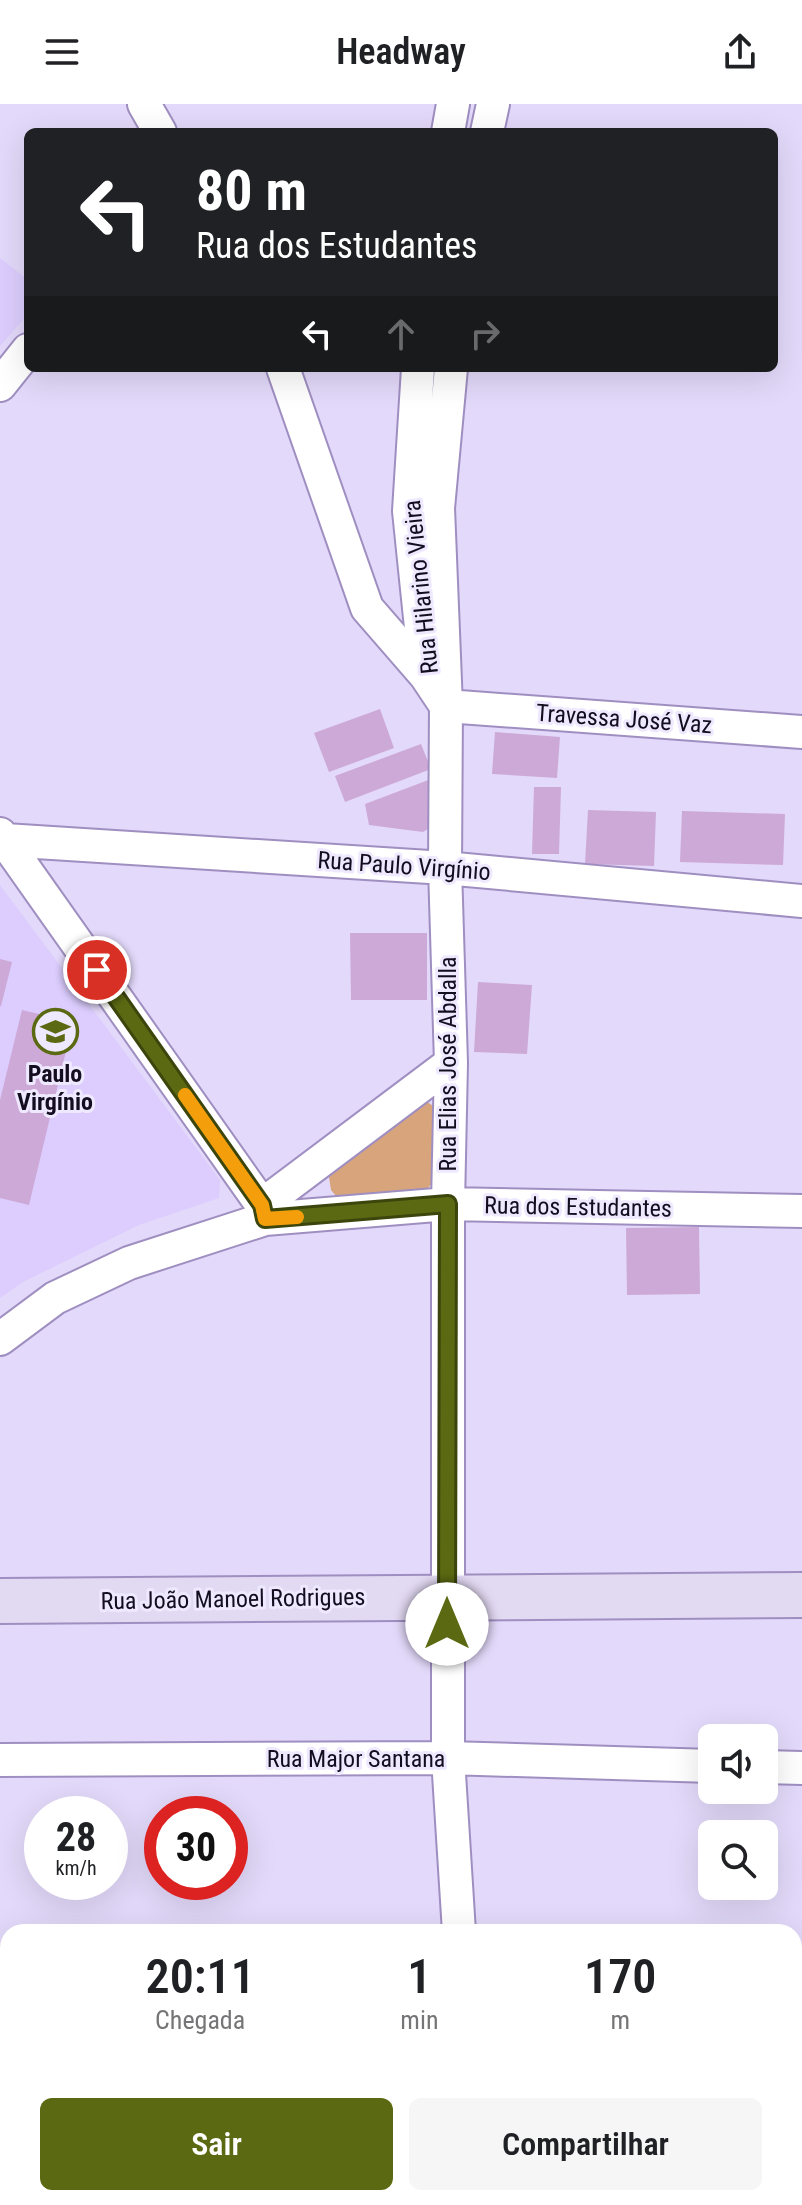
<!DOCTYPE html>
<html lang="pt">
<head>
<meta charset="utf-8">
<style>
  :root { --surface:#fff; --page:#f6f6f6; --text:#202124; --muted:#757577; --accent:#5b6a12 }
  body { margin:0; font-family:"Roboto Condensed",sans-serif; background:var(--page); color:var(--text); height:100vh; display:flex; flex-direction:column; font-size:30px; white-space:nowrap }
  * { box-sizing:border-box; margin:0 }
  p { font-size:26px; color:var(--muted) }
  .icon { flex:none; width:44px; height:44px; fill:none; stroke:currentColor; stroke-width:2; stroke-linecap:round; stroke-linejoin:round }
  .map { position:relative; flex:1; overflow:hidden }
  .panel { position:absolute; left:0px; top:1820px; width:802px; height:282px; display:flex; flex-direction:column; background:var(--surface); border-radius:24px 24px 0 0; box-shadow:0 8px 32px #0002 }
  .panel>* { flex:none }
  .hud { position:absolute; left:24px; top:24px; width:754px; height:244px; border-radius:12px; box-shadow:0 8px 32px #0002; background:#202124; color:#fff; overflow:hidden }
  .fabs { position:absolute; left:698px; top:1620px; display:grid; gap:16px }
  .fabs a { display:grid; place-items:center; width:80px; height:80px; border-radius:12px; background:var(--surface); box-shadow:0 8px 32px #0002; font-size:40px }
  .speed { position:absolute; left:24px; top:1692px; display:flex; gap:16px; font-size:40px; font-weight:700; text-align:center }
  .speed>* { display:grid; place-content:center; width:104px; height:104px; border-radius:50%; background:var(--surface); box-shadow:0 8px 32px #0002; line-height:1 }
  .speed small { font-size:20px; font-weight:400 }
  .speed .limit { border:12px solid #d22; background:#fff; color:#111 }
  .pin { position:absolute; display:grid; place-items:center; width:68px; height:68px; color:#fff; margin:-34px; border:4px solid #fff; border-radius:50%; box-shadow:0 2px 8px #0007 }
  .me { position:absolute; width:88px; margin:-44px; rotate:0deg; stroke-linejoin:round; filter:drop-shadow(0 0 6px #0008) }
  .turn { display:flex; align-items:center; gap:28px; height:168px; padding:0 40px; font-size:36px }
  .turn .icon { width:104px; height:104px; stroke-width:2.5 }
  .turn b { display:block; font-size:56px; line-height:68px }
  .lanes { display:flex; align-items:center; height:76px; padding:0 40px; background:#0003; justify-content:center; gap:40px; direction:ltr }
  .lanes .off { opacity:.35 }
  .eta { display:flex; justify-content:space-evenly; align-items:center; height:136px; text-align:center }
  .eta b { font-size:48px; font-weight:600; line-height:56px }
  .cta { display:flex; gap:16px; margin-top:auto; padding:16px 40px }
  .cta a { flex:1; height:92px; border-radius:12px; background:var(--accent); color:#fff; font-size:32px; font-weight:600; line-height:92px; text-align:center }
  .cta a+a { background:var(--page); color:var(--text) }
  header { display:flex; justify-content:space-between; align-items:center; height:104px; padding:0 40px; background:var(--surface); font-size:36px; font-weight:600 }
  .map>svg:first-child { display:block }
  .built { fill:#dccdfe }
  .green { fill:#d8a47c }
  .building { fill:#cda9d7 }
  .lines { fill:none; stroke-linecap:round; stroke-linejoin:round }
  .street-casing { stroke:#9f8fc1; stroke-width:36 }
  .secondary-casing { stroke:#9f8fc1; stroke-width:48 }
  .street { stroke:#fff; stroke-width:32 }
  .secondary { stroke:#e2d9f2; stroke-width:44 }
  .route-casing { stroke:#3b450c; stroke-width:20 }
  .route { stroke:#5b6a12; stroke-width:14 }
  .slow { stroke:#f59e0b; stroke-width:14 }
  .labels { text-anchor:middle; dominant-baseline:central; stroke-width:6; stroke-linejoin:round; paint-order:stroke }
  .street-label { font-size:24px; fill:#130d1f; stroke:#efe9ff }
  .poi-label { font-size:24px; font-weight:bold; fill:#130d1f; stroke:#efe9ff }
</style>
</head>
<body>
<header><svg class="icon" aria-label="menu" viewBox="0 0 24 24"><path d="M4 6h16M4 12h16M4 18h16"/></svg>Headway<svg class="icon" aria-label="share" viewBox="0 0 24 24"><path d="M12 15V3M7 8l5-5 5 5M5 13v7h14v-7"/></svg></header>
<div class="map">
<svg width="802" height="2101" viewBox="0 0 802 2101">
  <rect width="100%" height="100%" fill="#e3d9fa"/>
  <path class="built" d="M0,154L28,176V210L0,242Z
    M0,781L220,1076L219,1094L139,1121L23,1178L0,1194Z"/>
  <path class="green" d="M422,994L433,1002L432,1079L424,1090L336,1092L331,1086L329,1073L336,1064Z"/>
  <path class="building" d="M380,605L394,644L329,668L314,629Z
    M495,628L560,633L557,674L492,670Z
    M421,640L431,665L345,698L335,672Z
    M431,675L433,722L423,728L369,721L365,700Z
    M534,683H561L559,750H532Z
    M588,706L656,708L654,762L585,760Z
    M682,707L785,710L783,761L680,758Z
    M350,829H427V896H351Z
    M0,855L12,858L1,902H0Z
    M478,878L532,881L527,950L474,948Z
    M22,906L73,918L29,1101L0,1094V996Z
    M699,1123L700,1190L627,1191L626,1124Z"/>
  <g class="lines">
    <defs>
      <path id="street" d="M144,0L160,28
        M448,28L453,0
        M487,28L493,0
        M283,264L367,504L426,572
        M418,264L409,407L426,572L446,602L445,764L451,959L448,1100V1654L459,1828
        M451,264L438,404L446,602L802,628
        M0,281L28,246
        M0,730L262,1101L265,1115
        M5,736L445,764L802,797
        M262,1101L451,959
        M0,1235L55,1194L129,1159L265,1115L448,1100L802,1107
        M0,1656L448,1654L712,1662
        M764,1663L802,1664
        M794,1971L802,1970
        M0,2069H8
        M116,2094L118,2101
        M338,2094L344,2101
        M480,2094V2101"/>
      <path id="secondary" d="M0,1497L802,1491"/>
    </defs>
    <use href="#street" class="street-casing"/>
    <use href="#secondary" class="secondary-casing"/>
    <use href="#street" class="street"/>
    <use href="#secondary" class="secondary"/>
  </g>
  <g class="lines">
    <defs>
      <path id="route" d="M97,866L262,1101L265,1115L448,1100L447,1520"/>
    </defs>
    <use href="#route" class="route-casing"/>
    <use href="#route" class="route"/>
    <path class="slow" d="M185,991L262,1101L265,1115L297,1113"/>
  </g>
  <defs>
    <symbol id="school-ring" viewBox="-11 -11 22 22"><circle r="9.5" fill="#efe9ff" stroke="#5b6a12" stroke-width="1.5"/><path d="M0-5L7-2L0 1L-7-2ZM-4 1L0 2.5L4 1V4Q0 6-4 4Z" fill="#5b6a12"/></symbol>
  </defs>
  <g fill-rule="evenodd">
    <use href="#school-ring" x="30" y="902" width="51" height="51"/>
  </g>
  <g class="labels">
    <g class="street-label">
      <text transform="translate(421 483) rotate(-96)">Rua Hilarino Vieira</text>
      <text transform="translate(624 615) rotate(4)">Travessa José Vaz</text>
      <text transform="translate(404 762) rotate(4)">Rua Paulo Virgínio</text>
      <text transform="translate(448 960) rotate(-90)">Rua Elias José Abdalla</text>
      <text transform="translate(578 1103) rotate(1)">Rua dos Estudantes</text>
      <text transform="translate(233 1495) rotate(-1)">Rua João Manoel Rodrigues</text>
      <text x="356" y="1655">Rua Major Santana</text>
    </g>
    <g class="poi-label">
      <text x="55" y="970">Paulo<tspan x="55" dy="28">Virgínio</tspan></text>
    </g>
  </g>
</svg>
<div class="fabs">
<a><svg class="icon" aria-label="sound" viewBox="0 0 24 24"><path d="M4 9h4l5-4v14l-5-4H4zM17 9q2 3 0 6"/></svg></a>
<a><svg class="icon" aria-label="search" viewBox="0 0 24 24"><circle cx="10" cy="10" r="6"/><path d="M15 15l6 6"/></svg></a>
</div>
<div class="speed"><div>28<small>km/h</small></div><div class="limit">30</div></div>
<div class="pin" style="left:97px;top:866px;background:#d93025"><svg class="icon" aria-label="arrive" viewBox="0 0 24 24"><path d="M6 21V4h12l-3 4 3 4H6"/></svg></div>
<svg class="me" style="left:447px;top:1520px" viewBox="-20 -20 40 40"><circle r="19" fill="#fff"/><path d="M0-13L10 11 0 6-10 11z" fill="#5b6a12"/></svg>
<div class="hud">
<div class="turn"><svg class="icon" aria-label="left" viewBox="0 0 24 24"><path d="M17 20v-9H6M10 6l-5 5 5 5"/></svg><div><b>80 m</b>Rua dos Estudantes</div></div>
<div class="lanes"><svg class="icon" aria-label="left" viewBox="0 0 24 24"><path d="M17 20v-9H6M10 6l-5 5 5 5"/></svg><svg class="icon off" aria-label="ahead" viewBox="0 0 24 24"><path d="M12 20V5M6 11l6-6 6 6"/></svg><svg class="icon off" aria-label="right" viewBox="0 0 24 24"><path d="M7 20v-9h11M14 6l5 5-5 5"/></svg></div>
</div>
<section class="panel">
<div class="eta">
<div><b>20:11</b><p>Chegada</p></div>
<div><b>1</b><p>min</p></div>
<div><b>170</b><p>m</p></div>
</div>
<div class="cta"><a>Sair</a><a>Compartilhar</a></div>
</section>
</div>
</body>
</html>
